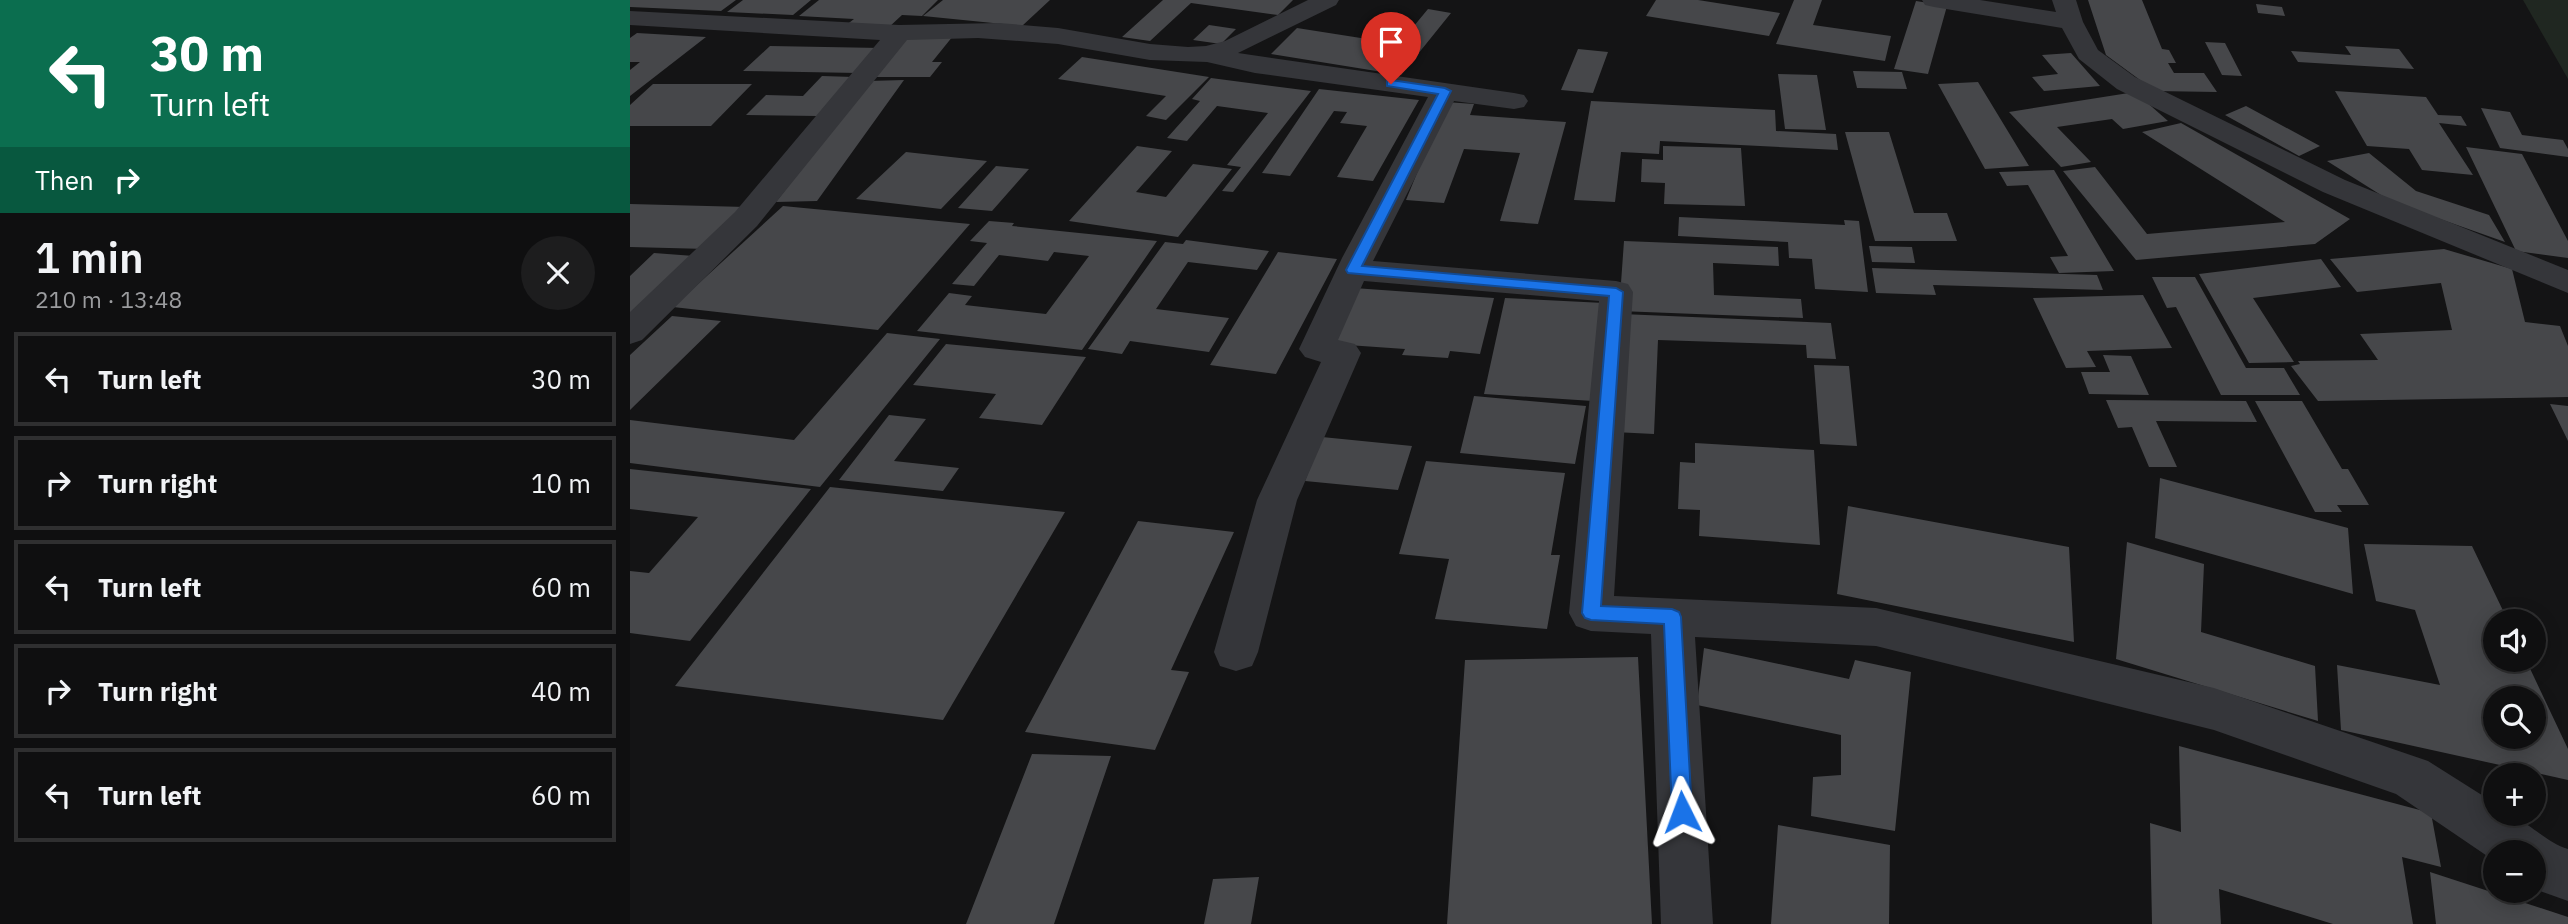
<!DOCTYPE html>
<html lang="en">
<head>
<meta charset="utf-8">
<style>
  :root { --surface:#0f0f10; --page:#1d1d1e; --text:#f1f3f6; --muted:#9b9c9f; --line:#2f2f30 }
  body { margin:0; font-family:"IBM Plex Sans",sans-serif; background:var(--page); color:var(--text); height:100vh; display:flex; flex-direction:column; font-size:26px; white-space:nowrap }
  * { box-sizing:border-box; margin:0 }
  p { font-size:23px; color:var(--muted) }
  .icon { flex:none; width:38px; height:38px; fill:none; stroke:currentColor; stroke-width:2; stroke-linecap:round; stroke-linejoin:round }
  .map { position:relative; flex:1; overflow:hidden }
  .side { display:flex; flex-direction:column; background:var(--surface); width:630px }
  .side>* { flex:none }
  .banner { background:#0b6e4f; color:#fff; overflow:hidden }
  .tools { position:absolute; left:1853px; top:609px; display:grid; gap:14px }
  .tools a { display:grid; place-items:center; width:63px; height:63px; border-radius:50%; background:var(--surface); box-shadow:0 4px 18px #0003,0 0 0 2px var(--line); font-size:35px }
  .pin { position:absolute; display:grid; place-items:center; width:60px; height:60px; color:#fff; margin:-72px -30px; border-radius:50% 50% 50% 0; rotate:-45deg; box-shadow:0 0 7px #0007 }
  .pin .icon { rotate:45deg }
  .me { position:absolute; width:77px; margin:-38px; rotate:357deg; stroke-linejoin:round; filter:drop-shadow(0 0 5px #0008) }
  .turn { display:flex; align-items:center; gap:24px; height:147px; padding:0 35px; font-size:32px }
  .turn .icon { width:91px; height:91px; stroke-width:2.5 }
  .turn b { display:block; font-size:49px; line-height:60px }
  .then { display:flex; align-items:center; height:66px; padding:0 35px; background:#0003; gap:14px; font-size:26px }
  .round { display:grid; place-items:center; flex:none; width:74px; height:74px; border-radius:37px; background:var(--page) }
  .head { display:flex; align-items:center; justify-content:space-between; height:119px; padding:0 35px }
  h1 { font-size:42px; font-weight:600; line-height:52px }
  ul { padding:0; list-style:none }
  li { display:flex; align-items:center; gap:21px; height:94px; margin:0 14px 10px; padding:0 21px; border:4px solid var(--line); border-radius:0px }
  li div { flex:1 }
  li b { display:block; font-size:26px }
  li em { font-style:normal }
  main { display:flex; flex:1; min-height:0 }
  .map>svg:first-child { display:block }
  .green { fill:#202721 }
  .building { fill:#46474a; fill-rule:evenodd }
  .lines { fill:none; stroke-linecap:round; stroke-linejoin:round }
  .street { fill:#35363a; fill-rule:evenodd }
  .route { fill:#1a73e8; stroke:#114b97; stroke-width:2 }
</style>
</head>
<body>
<main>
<section class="side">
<div class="banner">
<div class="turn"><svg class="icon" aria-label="left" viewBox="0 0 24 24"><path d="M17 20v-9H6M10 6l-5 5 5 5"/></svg><div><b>30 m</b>Turn left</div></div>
<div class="then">Then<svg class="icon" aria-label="right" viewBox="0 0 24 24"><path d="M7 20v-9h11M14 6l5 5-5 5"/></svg></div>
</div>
<div class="head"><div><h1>1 min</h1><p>210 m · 13:48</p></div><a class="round"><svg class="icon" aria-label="close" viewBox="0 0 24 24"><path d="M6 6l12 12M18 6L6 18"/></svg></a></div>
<ul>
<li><svg class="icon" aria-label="left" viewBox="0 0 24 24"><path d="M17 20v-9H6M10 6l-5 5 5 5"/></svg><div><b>Turn left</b></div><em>30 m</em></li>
<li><svg class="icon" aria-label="right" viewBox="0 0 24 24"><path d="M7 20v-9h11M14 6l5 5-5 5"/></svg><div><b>Turn right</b></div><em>10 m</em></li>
<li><svg class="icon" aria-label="left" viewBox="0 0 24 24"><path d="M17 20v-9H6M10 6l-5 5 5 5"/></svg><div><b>Turn left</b></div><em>60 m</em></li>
<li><svg class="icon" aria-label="right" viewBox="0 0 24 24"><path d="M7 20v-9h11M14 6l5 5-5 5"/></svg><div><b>Turn right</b></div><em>40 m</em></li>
<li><svg class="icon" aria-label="left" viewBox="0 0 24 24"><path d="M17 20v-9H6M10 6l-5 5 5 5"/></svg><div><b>Turn left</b></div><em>60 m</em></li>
</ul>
</section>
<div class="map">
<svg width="1938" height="924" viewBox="0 0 1938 924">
  <rect width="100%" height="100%" fill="#141415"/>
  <path class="green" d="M1893,0H1938V79Z"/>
  <path class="building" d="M0,0H106L91,11L0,7Z
    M113,0H181L163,15L97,12Z
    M189,0H308L292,16L272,15L258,28L215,26L224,19L169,16Z
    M313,0H420L392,26L293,16Z
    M533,0H663L648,15L561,3L520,41L492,37Z
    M1026,0H1068L1150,13L1139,36L1016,16Z
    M1164,0H1192L1183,25L1261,36L1255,61L1146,44Z
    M1458,0H1512L1532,49L1539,50L1546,63H1538L1544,73H1574L1587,92L1525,91L1476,55Z
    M1286,1L1317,6L1298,74L1264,69Z
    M1626,4L1652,7L1655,16L1628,13Z
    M798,9L821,13L771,75L641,54L667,28L769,44Z
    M579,25L606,29L591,44L563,40Z
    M7,33L76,37L0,96V70L10,62H0V38Z
    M279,36H323L302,62H312L300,77H243Z
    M1575,42L1595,43L1612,76L1592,75Z
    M140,46L251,48L228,73L113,71Z
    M1715,46L1769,49L1784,69L1668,62L1661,51L1721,55Z
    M948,49L978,52L963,93L931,90Z
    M1441,53L1470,86L1414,91L1402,77L1428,74L1412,55Z
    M452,57L579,77L536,120L516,116L536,96L428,79Z
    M1223,71L1272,72L1277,89L1227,88Z
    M1148,74L1187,75L1196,130L1155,129Z
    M192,76L224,77L188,116L116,115L136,95L173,96Z
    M581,78L681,91L603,192L592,191L611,167L597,165L638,113L587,106L557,141L537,138L570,101L562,99Z
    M274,80L187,201L146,202L238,81Z
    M1348,82L1399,166L1355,169L1308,84Z
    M23,84H122L81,126H0V105Z
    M689,89L789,100L743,181L707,177L737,126L710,123L717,112L704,111L660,176L632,173Z
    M1705,91L1796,97L1808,115L1831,116L1837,126L1809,123L1843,175L1792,170L1779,149L1737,146Z
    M1505,92L1538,121L1493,129L1482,119L1427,127L1461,162L1431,167L1379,112Z
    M961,101L1145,110L1146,131L1206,134L1208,150L1030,141L1029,154L991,152L985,202L944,200Z
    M816,102L844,104L840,115L936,122L908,224L870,221L890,153L834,149L814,203L776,200Z
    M1616,106L1690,146L1669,156L1595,115Z
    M1851,108L1880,112L1892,135L1933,140L1938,149V157L1870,148Z
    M1551,123L1720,219L1685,244L1506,260L1433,171L1465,167L1517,234L1655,222L1512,132Z
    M1215,132H1259L1284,213H1317L1327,241H1245Z
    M507,146L542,151L506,192L536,197L563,164L602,169L548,237L439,221Z
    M1033,146L1111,148L1115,206L1034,204L1035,183L1011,182L1012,159L1033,160Z
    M1836,147L1892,154L1938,241V258L1886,251Z
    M276,152L357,161L311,209L226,199Z
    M1739,153L1786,191L1859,215L1875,242L1762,202L1697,161Z
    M366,166L399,169L362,211L328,208Z
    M1424,170L1484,271L1429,273L1420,257L1438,256L1398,185L1377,186L1369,172Z
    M0,204L116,207L77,249L0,247Z
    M153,206L340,224L248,330L43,307Z
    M1049,217L1215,225L1214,220L1229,221L1238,292L1185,289L1182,259L1159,258L1158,242L1048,236Z
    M359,221L384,223L382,226L527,241L452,350L287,331L319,293L342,296L335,305L416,314L459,256L424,252L418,261L369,255L344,286L322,284L357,243L340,241Z
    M556,240L639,251L627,270L558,262L526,309L599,318L579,352L500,341L492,354L458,349L535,242L553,244Z
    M994,241L1148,247L1149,266L1083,263L1084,295L1171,299L1173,318L989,311Z
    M1239,246L1282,247L1285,263L1242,262Z
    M1814,249L1882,269L1895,322L1930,326L1938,346V397L1688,401L1661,366L1670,364L1668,361L1748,360L1730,334L1822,330L1811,283L1727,292L1700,259Z
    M648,252L707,259L646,374L580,365Z
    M24,253L64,256L0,318V276Z
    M1691,259L1711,287L1623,298L1664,362L1619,363L1569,274Z
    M1242,268L1467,275L1473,290L1303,285L1306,295L1246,293Z
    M1522,277H1565L1616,368H1654L1670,395H1591L1546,307L1537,308Z
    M724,288L864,298L850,354L820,351L818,358L772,355L775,349L703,344Z
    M1513,295L1542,348L1457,351L1466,367L1436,368L1403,298Z
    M875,298L974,303L963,401L854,394Z
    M992,314L1201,323L1206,359L1177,358L1176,345L1028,340L1024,434L984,432Z
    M42,316L91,321L0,410V355Z
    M257,333L310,339L190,487L0,463V420L164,440Z
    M316,344L456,357L412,425L349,418L366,394L283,385Z
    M1473,355L1501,356L1519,395L1459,394L1451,372H1480Z
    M1184,365L1219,366L1227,446L1190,444Z
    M844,396L956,406L945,464L830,453Z
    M1476,400L1616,401L1627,422L1526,421L1547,467H1519L1502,427L1488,428Z
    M1625,401H1672L1712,469H1718L1739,505H1707L1712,512H1685Z
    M1920,404L1938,406V441Z
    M259,415L296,419L264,461L329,468L313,491L209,480Z
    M692,437L782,446L768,490L675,481Z
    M1065,443L1184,450L1190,545L1069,536L1070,510L1048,509L1050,462L1065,463Z
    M796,461L935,473L921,555H930L917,629L805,619L819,559L769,554Z
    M0,469L181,489L60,641L0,633V571L19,573L68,517L0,509Z
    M1530,478L1718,528L1723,594L1525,538Z
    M200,487L435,512L313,720L45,686Z
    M1218,506L1439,547L1444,642L1207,594Z
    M508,521L604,532L541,670L559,672L525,750L395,732Z
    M1497,542L1574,564L1571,632L1685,666L1688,721L1486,659Z
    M1734,544L1842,546L1878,621H1866V660H1896L1938,749V780L1711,730L1707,665L1810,685L1785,610L1746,601ZM1866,698H1904V737H1866Z
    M1074,648L1219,679L1225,660L1281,672L1265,831L1181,816L1183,777L1211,775V735L1067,705Z
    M1008,657L1022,924H817L835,660Z
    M1549,746L1801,813L1811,867L1772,857L1783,924H1703L1589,889L1591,924H1522L1520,823L1551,832Z
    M402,754L481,756L424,924H336Z
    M1148,825L1260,845L1259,924H1141Z
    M1800,872L1938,917V924H1806Z
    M629,877L621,924H574L583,879Z"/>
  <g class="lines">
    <path class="street" d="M678,0H709L706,5L608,53L884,93L894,95L898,101L894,107L884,109L824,101L743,261L986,281L998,284L1003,292L984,596L1246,608L1584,688L1798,761L1866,804V814C1895,814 1911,841 1938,849V901L1904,889V852H1866V862L1766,794L1584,730L1246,646L1065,637L1083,924H1031L1021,634L961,631L946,626L939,613L969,301L734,281L708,340L725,344L731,353L667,500L628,652L622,666L606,671L590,666L584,652L627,500L691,362L675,357L669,349L712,258L798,97L625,73L577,62L520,60L428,44L348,38L277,40L127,226L12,340L0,344V312L105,212L250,40L0,25V11L269,25L369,23L428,28L520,44L558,47L576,46L595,41Z
      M1292,0H1350L1426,12L1422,0H1446L1453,22L1468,50L1505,77L1715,180L1938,270V293L1693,192L1487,89L1449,59L1432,28L1304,7L1295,5Z"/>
  </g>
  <path class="route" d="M761,80L815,88L821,91L732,266L986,288L993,292L971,606L1042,609L1049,612L1051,617L1062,812L1059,819L1052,822L1045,819L1042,812L1034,624L961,620L955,618L952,613L979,296L718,273L716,270L808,94L757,86V81Z"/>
</svg>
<div class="tools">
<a><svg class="icon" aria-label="sound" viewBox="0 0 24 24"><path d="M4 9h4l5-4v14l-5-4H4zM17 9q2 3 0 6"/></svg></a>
<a><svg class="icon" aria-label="search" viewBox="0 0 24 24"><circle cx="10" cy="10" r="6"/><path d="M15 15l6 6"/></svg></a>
<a>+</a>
<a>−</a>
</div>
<div class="pin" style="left:761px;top:84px;background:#d93025"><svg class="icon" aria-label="arrive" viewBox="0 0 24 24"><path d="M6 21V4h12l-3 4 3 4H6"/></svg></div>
<svg class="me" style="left:1052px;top:812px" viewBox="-20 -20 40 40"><path d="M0-17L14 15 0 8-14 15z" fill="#1a73e8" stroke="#fff" stroke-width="4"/></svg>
</div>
</main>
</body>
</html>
